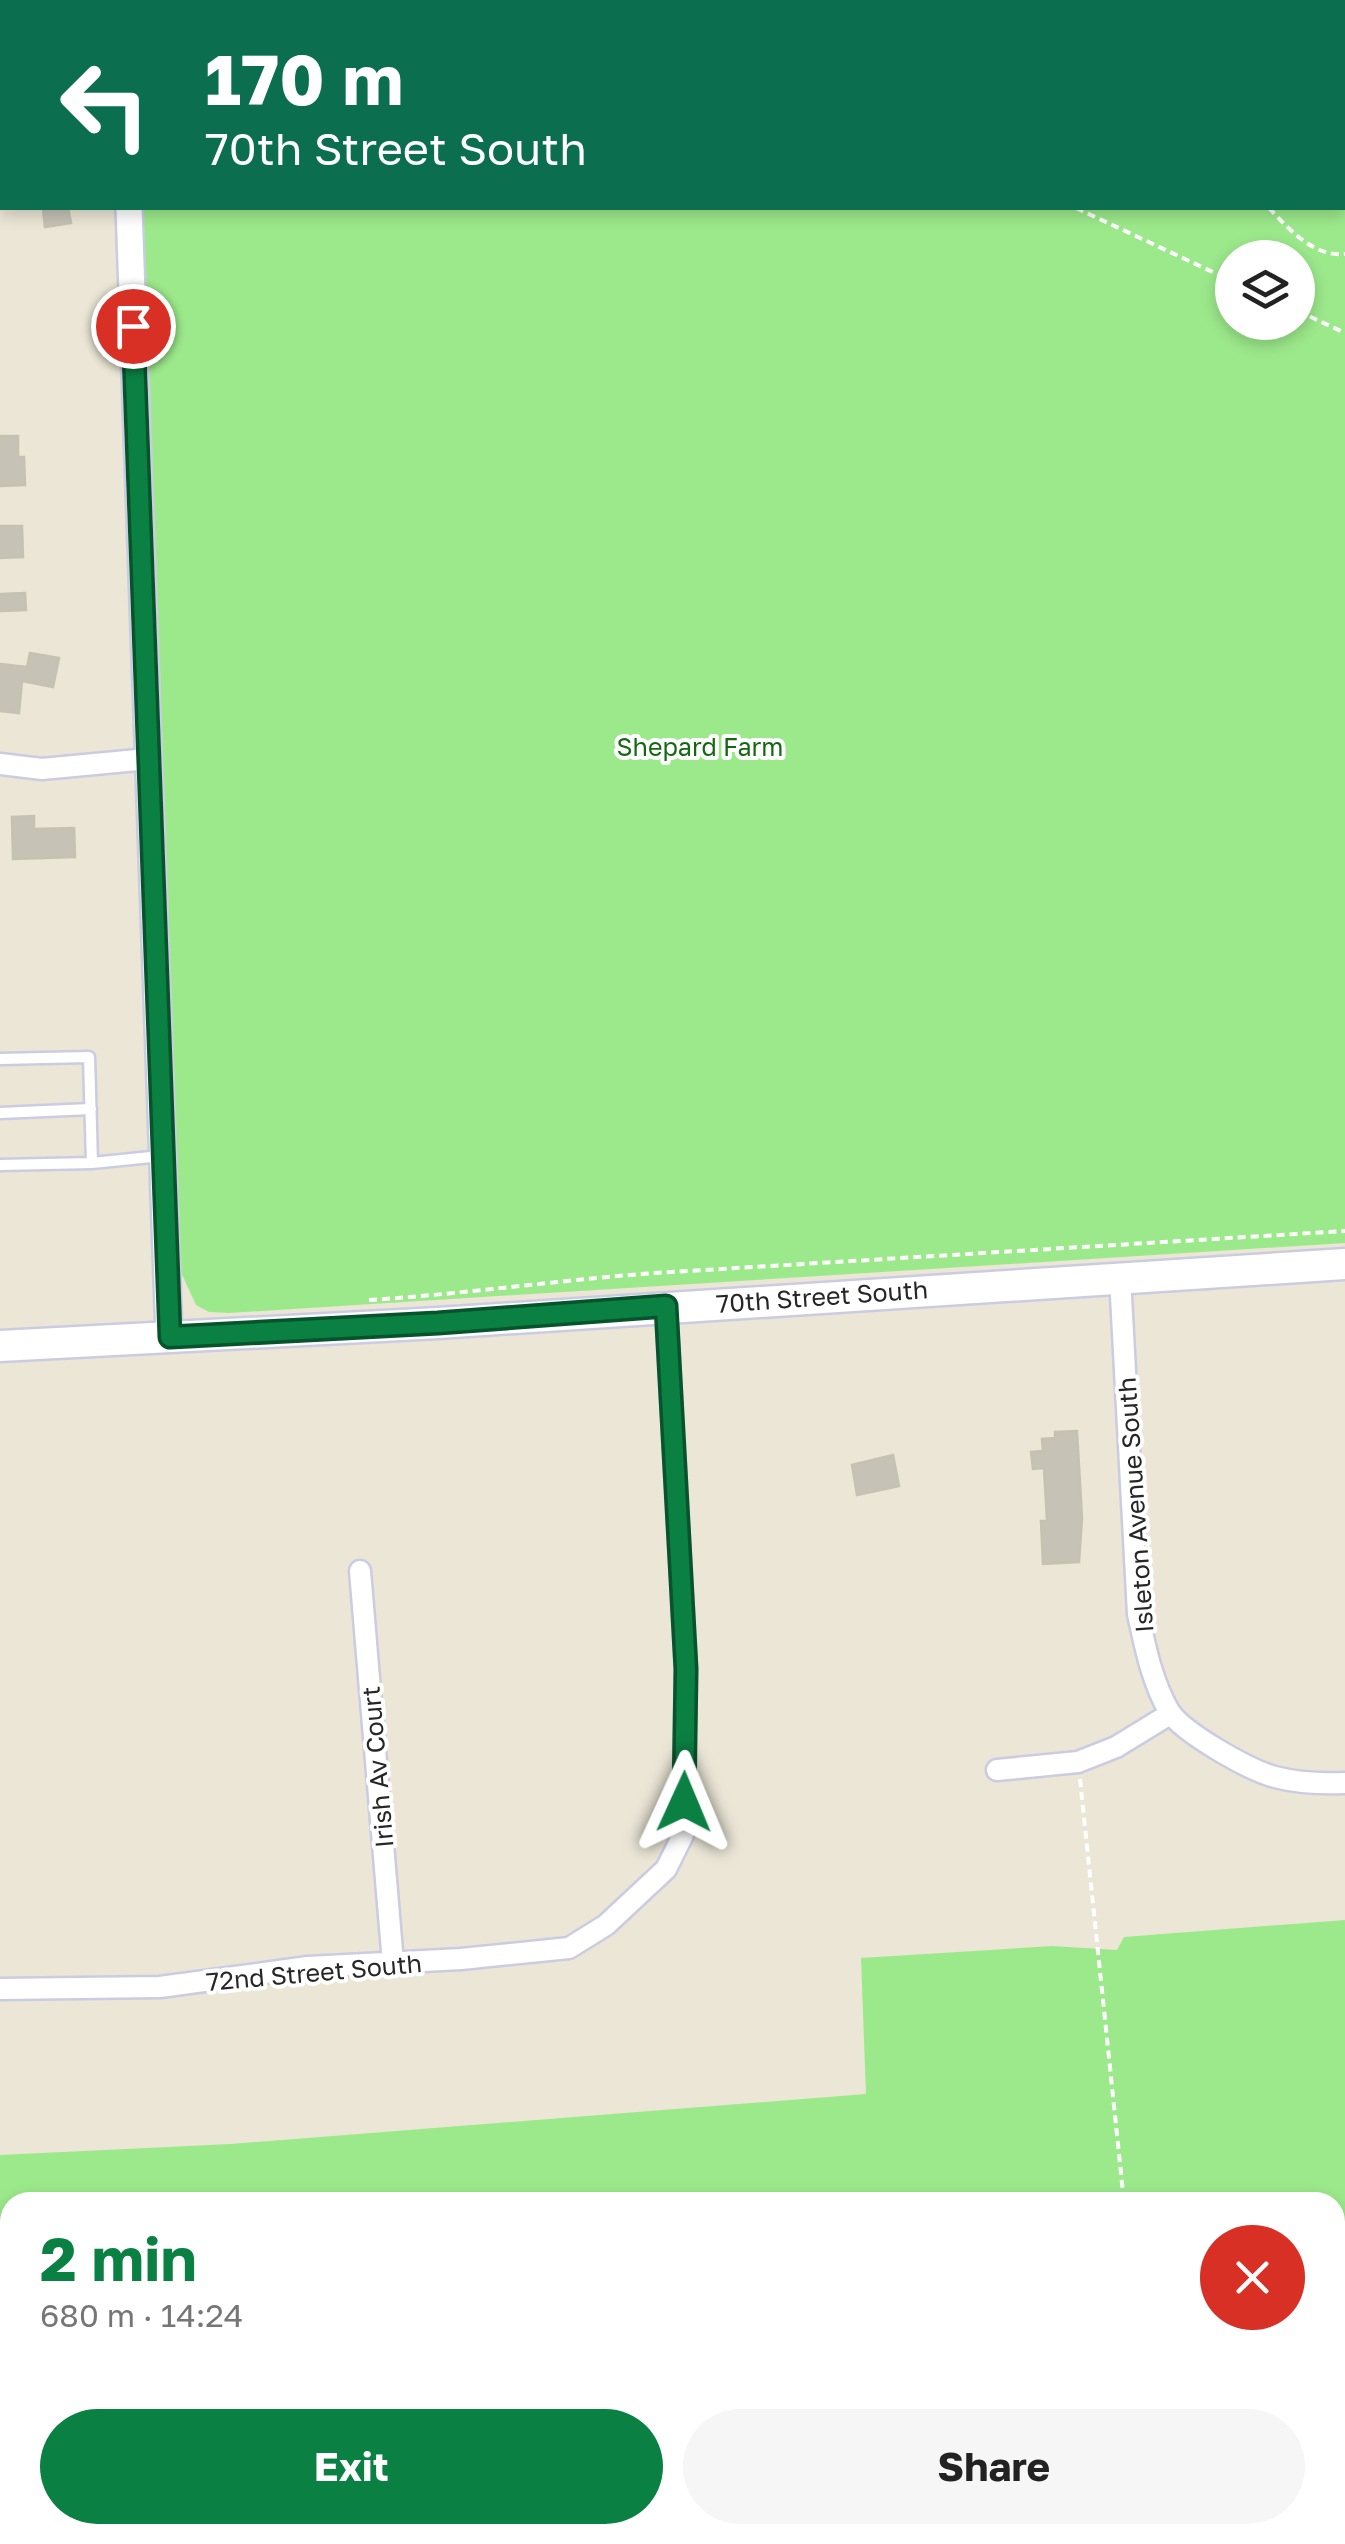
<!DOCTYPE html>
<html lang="en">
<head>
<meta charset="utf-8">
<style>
  :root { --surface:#fff; --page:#f6f6f6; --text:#222; --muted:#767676; --accent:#0b8043 }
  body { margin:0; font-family:"Golos Text",sans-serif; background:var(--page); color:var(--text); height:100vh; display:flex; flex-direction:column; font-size:38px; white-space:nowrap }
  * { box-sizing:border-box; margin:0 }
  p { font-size:32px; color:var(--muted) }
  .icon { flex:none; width:55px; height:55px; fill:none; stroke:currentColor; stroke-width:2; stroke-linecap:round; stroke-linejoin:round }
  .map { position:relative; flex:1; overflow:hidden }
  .side { position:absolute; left:0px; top:2192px; width:1345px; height:352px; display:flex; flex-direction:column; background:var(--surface); border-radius:30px 30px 0 0; box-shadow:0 5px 15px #0003 }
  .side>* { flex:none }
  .guide { position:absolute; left:0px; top:0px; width:1345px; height:210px; box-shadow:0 5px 15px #0003; background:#0b6e4f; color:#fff; overflow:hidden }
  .tools { position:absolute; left:1215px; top:240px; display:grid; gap:20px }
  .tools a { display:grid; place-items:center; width:100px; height:100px; border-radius:50%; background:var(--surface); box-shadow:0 5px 15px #0003; font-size:50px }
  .pin { position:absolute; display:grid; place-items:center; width:85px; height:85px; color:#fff; margin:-42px; border:5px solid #fff; border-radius:50%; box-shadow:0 2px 10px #0007 }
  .me { position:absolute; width:110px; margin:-55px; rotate:1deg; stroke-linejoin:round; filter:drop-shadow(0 0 8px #0008) }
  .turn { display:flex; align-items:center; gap:35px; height:210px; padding:0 40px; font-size:45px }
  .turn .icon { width:130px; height:130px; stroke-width:2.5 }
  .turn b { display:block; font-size:70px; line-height:85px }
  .round { display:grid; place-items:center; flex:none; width:105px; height:105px; border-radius:52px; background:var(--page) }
  .summary { display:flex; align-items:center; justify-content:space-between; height:170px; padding:0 40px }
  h1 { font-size:60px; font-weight:700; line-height:75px; color:var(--accent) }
  .primary-button { display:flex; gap:20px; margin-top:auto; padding:20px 40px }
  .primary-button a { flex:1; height:115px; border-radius:60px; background:var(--accent); color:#fff; font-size:40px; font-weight:700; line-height:115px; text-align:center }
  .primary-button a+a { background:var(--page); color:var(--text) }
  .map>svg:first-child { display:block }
  .green { fill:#9ce98b; fill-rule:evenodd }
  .building { fill:#c6c2b6; stroke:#c6c2b0; stroke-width:2.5 }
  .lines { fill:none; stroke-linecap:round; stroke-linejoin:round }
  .service-casing { stroke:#cbcce2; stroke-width:15 }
  .minor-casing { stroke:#cbcce2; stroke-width:25 }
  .tertiary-casing { stroke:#cbcce2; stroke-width:30 }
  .secondary-casing { stroke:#cbcce2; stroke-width:35 }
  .path { stroke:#fff; stroke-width:4; stroke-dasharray:8 5; stroke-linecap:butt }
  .service { stroke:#fff; stroke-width:10 }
  .minor { stroke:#fff; stroke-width:20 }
  .tertiary { stroke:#fff; stroke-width:25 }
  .secondary { stroke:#fff; stroke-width:30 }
  .route-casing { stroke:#07532c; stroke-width:25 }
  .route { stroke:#0b8043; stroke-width:18 }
  .labels { text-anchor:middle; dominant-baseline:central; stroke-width:8; stroke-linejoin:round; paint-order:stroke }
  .park-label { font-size:25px; fill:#156812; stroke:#fff }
  .street-label { font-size:25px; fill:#262626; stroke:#fff }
</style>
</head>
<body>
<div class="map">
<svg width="1345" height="2544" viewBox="0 0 1345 2544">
  <rect width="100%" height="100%" fill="#ebe6d6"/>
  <path class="green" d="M132,0H1345V1243L229,1313L209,1312L196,1305L179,1268L139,208H1342V2ZM1232,258H1298V322H1232Z
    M1345,1920V2321H1335V2202H10V2402L0,2403V2155L231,2144L866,2094L861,1958L1052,1946L1117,1950L1124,1937Z"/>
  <path class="building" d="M54,208H68L71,223L45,227L43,209Z
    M0,436H18V457H24L25,485L0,486Z
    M0,526H22L23,557L0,558Z
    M25,593L26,610L0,611V594Z
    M30,653L59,658L53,687L22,681L19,713L0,711V664L27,667Z
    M34,816V829L74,828L75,857L13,859L12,817Z
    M1077,1431L1082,1518L1079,1562L1043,1564L1041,1521H1047L1044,1468L1033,1469L1031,1452L1043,1451L1042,1439L1055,1438V1432Z
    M893,1455L899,1486L857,1495L852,1465Z"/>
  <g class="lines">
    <defs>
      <path id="service" d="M0,1059L89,1057L92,1163
        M0,1113L91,1109
        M0,1165L92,1163L161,1156"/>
      <path id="minor" d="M0,764L42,769L148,759
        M1120,1277L1138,1614C1145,1646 1152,1682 1169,1711C1183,1733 1249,1770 1275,1777C1298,1783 1321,1784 1345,1783
        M360,1571L393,1963
        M997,1770L1078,1762L1116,1747L1170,1714
        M0,1989L160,1987L308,1967L461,1959L569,1948L606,1925L666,1869L683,1835L686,1669L666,1306
        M678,2544L679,2535"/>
      <path id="tertiary" d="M122,0V2
        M129,208L169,1337
        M1148,2535L1181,2544
        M1010,2544L1053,2535"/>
      <path id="secondary" d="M0,1346L438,1323L1345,1264"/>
    </defs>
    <use href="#service" class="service-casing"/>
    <use href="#minor" class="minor-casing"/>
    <use href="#tertiary" class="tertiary-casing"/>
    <use href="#secondary" class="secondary-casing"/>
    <path class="path" d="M828,0L830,2
      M959,0V2
      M1112,0L1113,2
      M1076,208L1232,281
      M1269,208C1289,229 1313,257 1345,254
      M1298,311L1345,333
      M369,1300C465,1294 559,1280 655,1273L1345,1231
      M1080,1779L1124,2202
      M0,2264L10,2265
      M1335,2276L1345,2275
      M338,2535V2544"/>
    <use href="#service" class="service"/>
    <use href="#minor" class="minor"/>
    <use href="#tertiary" class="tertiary"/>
    <use href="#secondary" class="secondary"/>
  </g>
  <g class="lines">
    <defs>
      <path id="route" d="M133,326L170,1337L438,1323L666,1306L686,1669L684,1802"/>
    </defs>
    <use href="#route" class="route-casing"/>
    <use href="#route" class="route"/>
  </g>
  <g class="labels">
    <g class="park-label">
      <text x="700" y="746">Shepard Farm</text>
    </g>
    <g class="street-label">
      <text transform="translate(822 1296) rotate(-4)">70th Street South</text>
      <text transform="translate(1135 1505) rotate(-94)">Isleton Avenue South</text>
      <text transform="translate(377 1767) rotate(-95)">Irish Av Court</text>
      <text transform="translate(314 1972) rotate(-5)">72nd Street South</text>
    </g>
  </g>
</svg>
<div class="tools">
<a><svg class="icon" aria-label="layers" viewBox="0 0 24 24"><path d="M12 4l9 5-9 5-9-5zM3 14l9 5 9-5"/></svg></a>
</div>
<div class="pin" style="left:133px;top:326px;background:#d93025"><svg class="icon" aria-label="arrive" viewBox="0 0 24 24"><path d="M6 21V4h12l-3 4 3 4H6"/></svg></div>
<svg class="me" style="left:684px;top:1802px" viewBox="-20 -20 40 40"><path d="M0-17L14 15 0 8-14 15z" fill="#0b8043" stroke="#fff" stroke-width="4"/></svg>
<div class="guide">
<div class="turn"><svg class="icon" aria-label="left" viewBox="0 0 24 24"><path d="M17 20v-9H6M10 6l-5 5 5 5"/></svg><div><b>170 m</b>70th Street South</div></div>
</div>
<section class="side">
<div class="summary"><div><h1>2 min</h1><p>680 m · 14:24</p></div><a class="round" style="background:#d93025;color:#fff"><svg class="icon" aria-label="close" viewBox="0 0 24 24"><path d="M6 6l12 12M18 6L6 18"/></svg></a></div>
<div class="primary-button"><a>Exit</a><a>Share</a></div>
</section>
</div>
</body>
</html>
